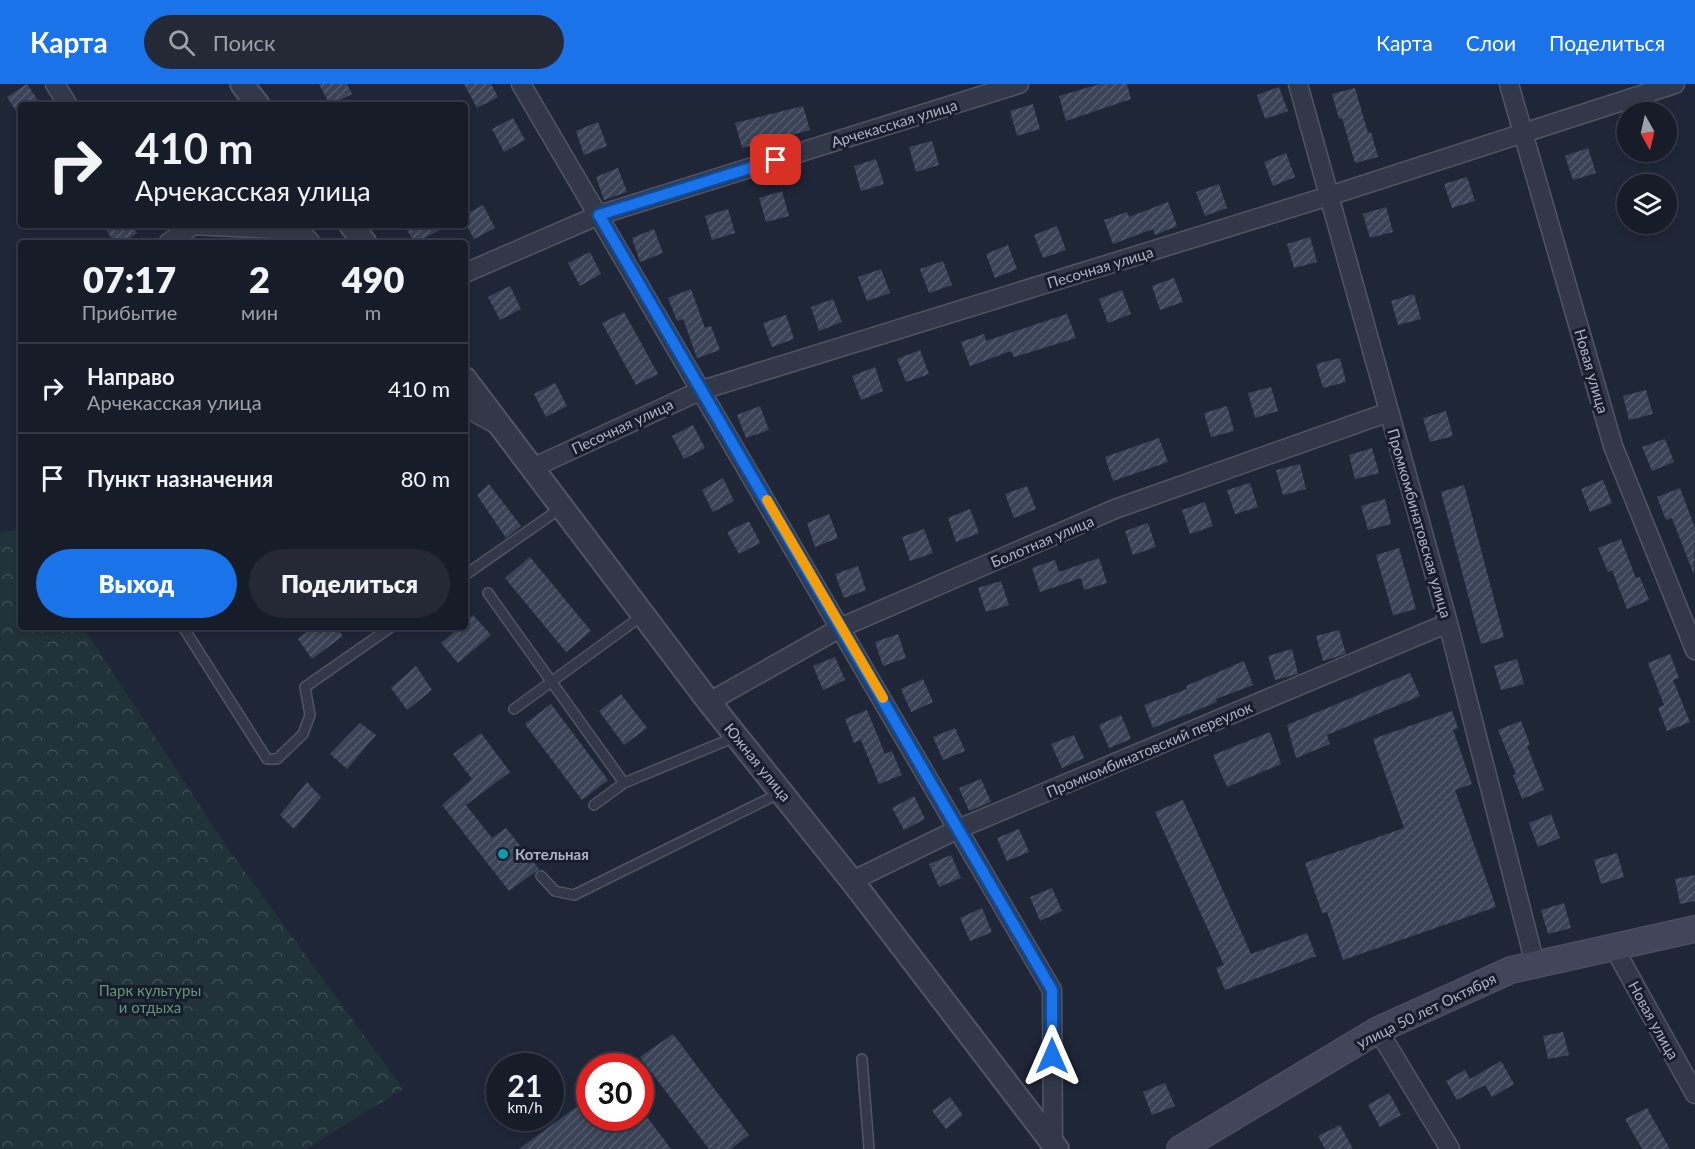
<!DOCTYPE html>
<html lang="ru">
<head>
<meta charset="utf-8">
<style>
  :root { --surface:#171c29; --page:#242935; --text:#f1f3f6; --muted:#9ea1a8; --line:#363a46; --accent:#1a73e8 }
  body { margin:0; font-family:Lato,sans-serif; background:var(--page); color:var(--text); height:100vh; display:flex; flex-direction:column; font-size:22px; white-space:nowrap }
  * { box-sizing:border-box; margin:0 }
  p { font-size:20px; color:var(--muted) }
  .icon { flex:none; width:33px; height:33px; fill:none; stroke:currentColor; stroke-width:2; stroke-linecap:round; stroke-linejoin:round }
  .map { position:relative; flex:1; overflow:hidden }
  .details { position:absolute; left:18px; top:156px; width:450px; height:390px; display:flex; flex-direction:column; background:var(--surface); border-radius:6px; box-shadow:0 3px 9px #0003,0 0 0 2px var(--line) }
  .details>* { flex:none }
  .guide { position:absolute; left:18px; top:18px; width:450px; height:126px; border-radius:6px; box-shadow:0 3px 9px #0003,0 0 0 2px var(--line); background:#171c29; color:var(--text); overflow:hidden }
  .needle { width:39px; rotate:172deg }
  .tools { position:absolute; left:1617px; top:18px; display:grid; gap:12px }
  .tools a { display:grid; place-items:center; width:60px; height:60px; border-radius:50%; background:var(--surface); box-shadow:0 3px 9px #0003,0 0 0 2px var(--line); font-size:30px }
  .speed { position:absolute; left:486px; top:969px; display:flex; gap:12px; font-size:30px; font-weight:700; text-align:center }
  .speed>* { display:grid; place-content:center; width:78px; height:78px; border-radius:50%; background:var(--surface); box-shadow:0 3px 9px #0003,0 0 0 2px var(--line); line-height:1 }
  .speed small { font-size:15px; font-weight:400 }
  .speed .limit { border:9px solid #d22; background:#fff; color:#111 }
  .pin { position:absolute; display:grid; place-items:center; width:51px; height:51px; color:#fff; margin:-26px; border-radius:12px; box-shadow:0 3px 9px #0006 }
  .me { position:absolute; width:66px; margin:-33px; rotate:0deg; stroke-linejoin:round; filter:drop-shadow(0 0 4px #0008) }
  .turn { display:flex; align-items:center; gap:21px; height:126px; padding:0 18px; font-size:27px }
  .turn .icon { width:78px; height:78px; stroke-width:2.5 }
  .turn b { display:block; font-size:42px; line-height:51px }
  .eta { display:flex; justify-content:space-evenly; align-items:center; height:102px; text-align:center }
  .eta b { font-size:36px; font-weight:800; line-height:42px }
  .cta { display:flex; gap:12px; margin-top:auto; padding:12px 18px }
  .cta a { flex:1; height:69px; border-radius:36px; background:var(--accent); color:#fff; font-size:24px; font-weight:800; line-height:69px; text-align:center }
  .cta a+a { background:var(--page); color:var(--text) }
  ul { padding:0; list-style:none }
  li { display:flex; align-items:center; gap:18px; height:90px; padding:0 18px; border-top:2px solid var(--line) }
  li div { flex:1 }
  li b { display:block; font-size:22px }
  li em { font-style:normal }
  header { display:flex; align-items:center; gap:36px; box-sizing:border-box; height:84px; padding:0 30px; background:var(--accent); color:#fff }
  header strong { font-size:28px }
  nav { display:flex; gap:33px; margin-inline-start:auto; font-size:21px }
  .search { width:420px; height:54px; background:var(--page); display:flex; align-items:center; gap:15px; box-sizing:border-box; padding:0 21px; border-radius:33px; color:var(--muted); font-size:22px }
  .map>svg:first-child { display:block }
  .forest { fill:url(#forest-crowns) }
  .building { fill:url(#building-hatch) }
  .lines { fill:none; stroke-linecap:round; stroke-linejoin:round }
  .service-casing { stroke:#505566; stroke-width:12 }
  .minor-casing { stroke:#505566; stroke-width:21 }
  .tertiary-casing { stroke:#505566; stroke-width:26 }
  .secondary-casing { stroke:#505566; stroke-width:28 }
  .service { stroke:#333848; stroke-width:9 }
  .minor { stroke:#333848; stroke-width:18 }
  .tertiary { stroke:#333848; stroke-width:22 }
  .secondary { stroke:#41465b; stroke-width:26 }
  .route-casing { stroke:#114b97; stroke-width:15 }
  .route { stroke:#1a73e8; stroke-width:10 }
  .slow { stroke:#f59e0b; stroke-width:10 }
  .culture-dot { fill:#0f9aa8; stroke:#181d2c; stroke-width:2 }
  .labels { text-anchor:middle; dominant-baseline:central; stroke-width:6; stroke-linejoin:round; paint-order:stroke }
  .street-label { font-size:15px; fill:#adb2c5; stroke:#181d2c }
  .poi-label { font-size:15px; font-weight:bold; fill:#adb2c5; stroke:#181d2c; text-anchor:start }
  .park-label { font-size:15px; fill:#649578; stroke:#181d2c }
</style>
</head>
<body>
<header>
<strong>Карта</strong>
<div class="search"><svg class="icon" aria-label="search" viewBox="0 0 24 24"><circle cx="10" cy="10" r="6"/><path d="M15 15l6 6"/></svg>Поиск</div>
<nav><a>Карта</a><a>Слои</a><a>Поделиться</a></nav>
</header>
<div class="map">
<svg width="1695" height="1065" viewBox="0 0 1695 1065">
  <defs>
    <pattern id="forest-crowns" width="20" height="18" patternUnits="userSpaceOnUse" patternTransform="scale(1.5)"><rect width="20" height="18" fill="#213238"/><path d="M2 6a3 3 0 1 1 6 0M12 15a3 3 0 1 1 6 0" fill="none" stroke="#3f4d53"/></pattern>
    <pattern id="building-hatch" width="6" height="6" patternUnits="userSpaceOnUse" patternTransform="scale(1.5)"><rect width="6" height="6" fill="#3b4358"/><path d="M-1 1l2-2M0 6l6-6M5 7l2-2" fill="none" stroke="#555c6e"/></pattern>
  </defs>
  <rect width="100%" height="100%" fill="#1f2637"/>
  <path class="forest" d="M15,446L21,454V543H83L229,766L403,1005L306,1065H0V449Z"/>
  <path class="building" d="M27,0L41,21H21V35L7,13Z
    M319,0H347L352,10L330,21Z
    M464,0H491L498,13L477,24Z
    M1100,0H1127L1131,15L1066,37L1059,12Z
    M1279,3L1288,27L1265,35L1257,11Z
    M1355,4L1368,49L1371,48L1378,73L1355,79L1342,34L1339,35L1332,10Z
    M1033,20L1040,45L1017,52L1010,27Z
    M803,22L810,46L742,64L735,39Z
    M513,34L525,56L504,68L492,45Z
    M598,38L607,62L584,71L576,47Z
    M932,57L939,81L916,88L909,63Z
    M1588,64L1596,89L1573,96L1565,72Z
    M1286,69L1295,93L1273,102L1264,78Z
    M876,75L884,100L861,107L854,82Z
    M618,84L627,108L604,116L596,93Z
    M1467,93L1475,117L1452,124L1444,100Z
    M1219,100L1227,124L1205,132L1196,108Z
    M782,107L789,132L766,138L759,114Z
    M1168,118L1177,142L1155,151L1153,145L1113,160L1104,136L1127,128L1129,133Z
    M483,121L495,144L474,155L465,138V131Z
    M1386,123L1393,148L1370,154L1363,130Z
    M728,125L735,149L712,156L705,132Z
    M103,141H132L137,149L122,159H115Z
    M404,141H449L415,159Z
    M1057,142L1066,166L1043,174L1034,151Z
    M654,145L663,169L640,178L632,154Z
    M1310,153L1317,178L1294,184L1287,160Z
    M1008,161L1017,185L995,194L986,170Z
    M590,168L601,190L580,202L568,179Z
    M943,177L952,201L929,209L920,185Z
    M881,185L890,209L867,217L858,193Z
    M1174,194L1183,218L1160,226L1152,202Z
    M510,202L521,225L500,236L488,213Z
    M691,205L705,244L711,242L720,266L697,274L683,235L677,237L668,214Z
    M1122,206L1131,230L1108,239L1099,215Z
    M1414,210L1421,235L1398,241L1391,217Z
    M833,215L842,238L819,247L811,223Z
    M624,228L658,290L636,301L602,239Z
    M1067,230L1076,254L1014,273L1011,267L970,282L961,258L984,250L986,257Z
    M786,231L794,255L772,263L763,239Z
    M920,266L929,290L906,298L897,275Z
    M1340,274L1346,298L1323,304L1316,280Z
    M875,283L883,307L861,316L852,292Z
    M555,299L567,322L546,333L534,310Z
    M1271,303L1278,327L1255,334L1248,309Z
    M1646,306L1653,330L1629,336L1623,312Z
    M760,322L769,346L746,354L737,331Z
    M1227,322L1234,347L1211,353L1204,329Z
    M1446,327L1453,352L1430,358L1423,334Z
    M693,341L705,364L684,375L672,352Z
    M1159,354L1168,378L1113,397L1105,373Z
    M1665,355L1674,378L1652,387L1642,363Z
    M1372,364L1379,389L1355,395L1349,371Z
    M1300,380L1306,405L1283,411L1276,386Z
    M723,394L734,417L713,428L702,406Z
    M1603,396L1612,419L1590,428L1581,405Z
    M1250,399L1258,423L1235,430L1227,406Z
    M489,400L521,442L506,454L477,411Z
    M1464,401L1504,553L1481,560L1441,408Z
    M1027,402L1036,425L1014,434L1005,410Z
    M1680,404L1695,444L1694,491L1672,434L1666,436L1657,413Z
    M1385,415L1391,440L1368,446L1361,422Z
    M1205,418L1213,442L1190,450L1182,426Z
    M970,425L979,449L956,458L948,434Z
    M829,430L838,454L815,463L807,439Z
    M749,437L760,459L739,470L727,448Z
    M1148,439L1156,463L1133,471L1125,447Z
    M924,445L933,469L910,477L902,453Z
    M1621,455L1636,494L1640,493L1649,516L1627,525L1612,486L1608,488L1598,464Z
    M1399,464L1416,525L1393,531L1376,471Z
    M530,473L591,547L566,568L505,494Z
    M1099,474L1107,499L1084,506L1081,494L1040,508L1032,484L1055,476L1059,488Z
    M858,482L866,506L844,514L835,490Z
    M1001,497L1009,521L986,528L978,504Z
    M473,531L491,551L458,579L441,559L460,543H465V538Z
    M313,543H336L343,552L312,575L298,555Z
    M1339,546L1346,570L1323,577L1316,552Z
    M898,550L906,574L883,582L875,558Z
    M1292,565L1298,590L1275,596L1268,572Z
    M1670,570L1679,594L1673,596L1690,638L1667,647L1658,624L1664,621L1648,579Z
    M835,573L845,596L823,606L813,582Z
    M1517,575L1524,600L1501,606L1494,582Z
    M1244,577L1253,601L1216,615L1217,618L1153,644L1144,621L1187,605L1186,602Z
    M416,582L432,606L407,626L391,604Z
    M1410,589L1420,612L1327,651L1330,660L1296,674L1287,641Z
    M923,595L933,618L911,628L901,605Z
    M621,610L647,644L624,661L599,627Z
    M551,620L608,696L582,716L525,640Z
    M867,626L885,670L892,667L902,691L879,700L861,656L854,659L845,635Z
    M1452,627L1458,644L1453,646L1472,700L1455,706L1496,823L1343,876L1327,828L1322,829L1305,779L1404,744L1373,655Z
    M1121,631L1131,655L1109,664L1099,641Z
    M1521,637L1530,661L1527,662L1544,706L1522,715L1513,691L1516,690L1498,646Z
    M360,639L376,651L347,685L330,670Z
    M955,644L965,667L943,676L933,653Z
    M1270,648L1281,680L1227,703L1213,671Z
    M481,649L510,688L466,721L492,754L506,744L539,785L509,807L442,721L472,695L453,670Z
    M1074,651L1084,674L1062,684L1051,660Z
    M981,695L991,718L969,727L959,704Z
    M307,698L321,713L294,745L280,731Z
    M914,712L925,735L904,746L892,724Z
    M1183,716L1251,870L1307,849L1316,872L1225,906L1216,884L1224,881L1155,728Z
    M1551,730L1560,754L1538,763L1529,739Z
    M1019,745L1029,768L1007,777L997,754Z
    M1617,769L1624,793L1601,800L1594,776Z
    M951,771L961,794L939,803L929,780Z
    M1695,791V817L1680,820L1675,795Z
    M1052,804L1062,827L1040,837L1030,813Z
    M1564,819L1571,844L1548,850L1541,826Z
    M982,824L992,848L970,857L960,834Z
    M1563,948L1569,971L1548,975L1543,952Z
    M673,950L749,1051L731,1065H709L640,973Z
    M1501,977L1514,1000L1492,1013L1485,1001L1457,1016L1446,997L1465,986L1470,995Z
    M1165,999L1175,1022L1152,1031L1143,1008Z
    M1389,1009L1401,1031L1380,1043L1368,1021Z
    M590,1013V1034H648L671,1065H519Z
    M950,1013L963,1031L946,1045L932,1027Z
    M1647,1024L1670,1065H1642L1625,1035Z
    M1340,1041L1353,1065H1325L1318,1052Z"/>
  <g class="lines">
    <defs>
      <path id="service" d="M465,491L561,424
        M488,509L624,699
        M183,543L267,675H277L303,650L310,631L305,603L391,543
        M514,625L643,531
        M594,721L624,699L735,653
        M541,792L555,807L574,811L780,709
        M862,975L869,1065"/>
      <path id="minor" d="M55,0L68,21
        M521,0L1052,906L1053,1060
        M1298,0L1448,539L1535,880
        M1509,0L1613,362L1695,566
        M190,141L300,146L311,159
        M168,159L192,142
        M465,189L599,131L1019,0
        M465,323L496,340
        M532,384L702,306L1329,112L1675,0
        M709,618L842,543L1115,425L1389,328
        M852,797L958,745L1448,539
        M1613,862L1695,1010
        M1378,946L1450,1065"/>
      <path id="tertiary" d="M242,0L258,21
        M351,141L365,159
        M465,295L709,618L852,797L1057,1065"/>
      <path id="secondary" d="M1180,1065L1378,946L1511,886L1695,845"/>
    </defs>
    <use href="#service" class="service-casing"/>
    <use href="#minor" class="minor-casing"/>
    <use href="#tertiary" class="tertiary-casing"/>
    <use href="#secondary" class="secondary-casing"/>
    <use href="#service" class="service"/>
    <use href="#minor" class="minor"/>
    <use href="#tertiary" class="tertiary"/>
    <use href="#secondary" class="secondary"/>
  </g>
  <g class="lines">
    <defs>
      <path id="route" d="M776,76L599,131L1052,906V972"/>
    </defs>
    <use href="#route" class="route-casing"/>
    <use href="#route" class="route"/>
    <path class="slow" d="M767,416L883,614"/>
  </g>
  <circle class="culture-dot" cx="503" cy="770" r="6"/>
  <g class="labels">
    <g class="street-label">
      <text transform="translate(894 39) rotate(-17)">Арчекасская улица</text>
      <text transform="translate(1100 183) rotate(-17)">Песочная улица</text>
      <text transform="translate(1592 287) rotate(74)">Новая улица</text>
      <text transform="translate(622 342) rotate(-25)">Песочная улица</text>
      <text transform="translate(1420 439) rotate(74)">Промкомбинатовская улица</text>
      <text transform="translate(1042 457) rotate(-23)">Болотная улица</text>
      <text transform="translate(1149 665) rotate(-23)">Промкомбинатовский переулок</text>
      <text transform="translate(758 678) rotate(51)">Южная улица</text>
      <text transform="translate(1426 926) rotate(-26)">улица 50 лет Октября</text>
      <text transform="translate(1654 936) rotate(61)">Новая улица</text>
    </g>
    <g class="poi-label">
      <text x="515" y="770">Котельная</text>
    </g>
    <g class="park-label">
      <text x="150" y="906">Парк культуры<tspan x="150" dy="17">и отдыха</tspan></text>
    </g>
  </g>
</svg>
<div class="tools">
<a><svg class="needle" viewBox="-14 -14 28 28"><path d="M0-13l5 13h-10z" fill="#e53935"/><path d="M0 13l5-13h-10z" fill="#9ea1a8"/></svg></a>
<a><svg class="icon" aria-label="layers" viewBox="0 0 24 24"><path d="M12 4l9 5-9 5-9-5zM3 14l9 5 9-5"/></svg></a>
</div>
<div class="speed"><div>21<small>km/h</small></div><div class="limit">30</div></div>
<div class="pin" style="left:776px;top:76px;background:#d93025"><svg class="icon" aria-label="arrive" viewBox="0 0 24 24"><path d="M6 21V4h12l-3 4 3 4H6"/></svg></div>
<svg class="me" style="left:1052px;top:972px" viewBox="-20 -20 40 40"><path d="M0-17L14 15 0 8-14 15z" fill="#1a73e8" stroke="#fff" stroke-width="4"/></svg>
<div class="guide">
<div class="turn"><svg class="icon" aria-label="right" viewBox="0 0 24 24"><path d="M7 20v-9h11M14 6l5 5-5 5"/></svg><div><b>410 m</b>Арчекасская улица</div></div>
</div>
<section class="details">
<div class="eta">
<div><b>07:17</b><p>Прибытие</p></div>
<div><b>2</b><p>мин</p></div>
<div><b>490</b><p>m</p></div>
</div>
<ul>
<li><svg class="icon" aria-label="right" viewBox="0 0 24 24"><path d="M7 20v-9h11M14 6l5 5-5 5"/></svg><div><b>Направо</b><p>Арчекасская улица</p></div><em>410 m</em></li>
<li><svg class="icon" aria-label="arrive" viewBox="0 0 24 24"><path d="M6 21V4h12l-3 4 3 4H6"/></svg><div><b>Пункт назначения</b></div><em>80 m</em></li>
</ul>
<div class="cta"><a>Выход</a><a>Поделиться</a></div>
</section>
</div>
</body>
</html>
